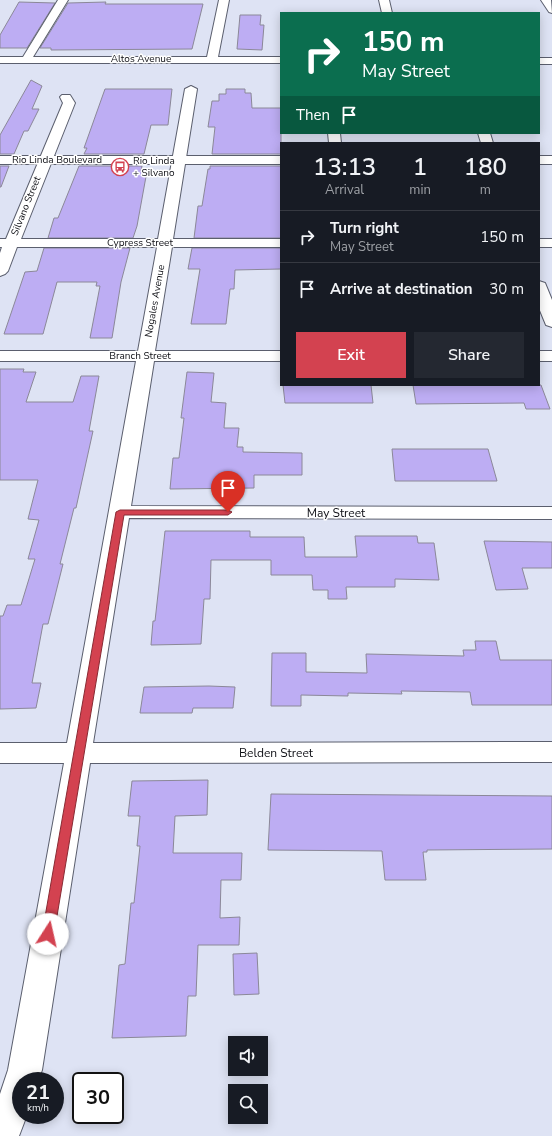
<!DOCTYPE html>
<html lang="en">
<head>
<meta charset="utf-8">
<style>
  :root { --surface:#171b24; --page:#242831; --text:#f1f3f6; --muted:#9ea1a6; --line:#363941; --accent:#d34250 }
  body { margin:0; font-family:"Nunito Sans",sans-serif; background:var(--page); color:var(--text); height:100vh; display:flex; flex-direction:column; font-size:15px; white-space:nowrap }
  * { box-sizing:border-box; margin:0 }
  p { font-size:13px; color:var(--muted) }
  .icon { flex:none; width:22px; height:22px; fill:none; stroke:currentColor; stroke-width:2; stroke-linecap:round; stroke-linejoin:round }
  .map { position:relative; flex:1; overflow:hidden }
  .drawer { position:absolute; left:280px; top:142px; width:260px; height:244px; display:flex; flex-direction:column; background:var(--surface); border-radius:0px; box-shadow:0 2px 10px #0003 }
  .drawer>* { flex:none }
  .guide { position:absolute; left:280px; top:12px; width:260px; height:122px; border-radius:0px; box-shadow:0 2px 10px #0003; background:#0b6e4f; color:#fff; overflow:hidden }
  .controls { position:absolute; left:228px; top:1036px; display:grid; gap:8px }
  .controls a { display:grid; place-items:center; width:40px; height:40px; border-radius:0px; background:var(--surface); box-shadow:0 2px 10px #0003; font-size:20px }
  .speed { position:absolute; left:12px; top:1072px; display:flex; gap:8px; font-size:20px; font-weight:700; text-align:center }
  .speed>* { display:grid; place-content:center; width:52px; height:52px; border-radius:50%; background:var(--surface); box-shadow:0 2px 10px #0003; line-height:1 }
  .speed small { font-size:10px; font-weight:400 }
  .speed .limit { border:2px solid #111; border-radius:6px; background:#fff; color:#111 }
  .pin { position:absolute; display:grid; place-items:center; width:34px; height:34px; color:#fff; margin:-41px -17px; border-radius:50% 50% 50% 0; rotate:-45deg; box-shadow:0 0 4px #0007 }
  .pin .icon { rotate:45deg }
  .me { position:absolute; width:44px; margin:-22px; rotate:10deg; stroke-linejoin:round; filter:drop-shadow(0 0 3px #0008) }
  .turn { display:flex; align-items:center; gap:14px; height:84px; padding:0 16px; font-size:18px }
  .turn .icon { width:52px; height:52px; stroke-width:2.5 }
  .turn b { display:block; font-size:28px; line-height:34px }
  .then { display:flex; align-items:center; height:38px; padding:0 16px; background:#0003; gap:8px; font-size:15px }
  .eta { display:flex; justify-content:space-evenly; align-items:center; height:68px; text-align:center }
  .eta b { font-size:24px; font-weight:600; line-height:28px }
  .cta { display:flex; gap:8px; margin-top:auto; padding:8px 16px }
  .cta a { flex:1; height:46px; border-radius:0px; background:var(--accent); color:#fff; font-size:16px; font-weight:600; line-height:46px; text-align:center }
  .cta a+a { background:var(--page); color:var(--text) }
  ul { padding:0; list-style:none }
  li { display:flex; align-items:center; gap:12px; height:52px; padding:0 16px; border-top:1px solid var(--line) }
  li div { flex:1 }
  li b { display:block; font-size:15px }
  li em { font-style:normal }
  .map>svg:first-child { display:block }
  .building { fill:#bdadf3; stroke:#8b8898 }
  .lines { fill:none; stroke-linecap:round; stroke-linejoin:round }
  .minor-casing { stroke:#5b5f6e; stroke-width:2 }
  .secondary-casing { stroke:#5b5f6e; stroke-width:2 }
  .minor { fill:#fff; fill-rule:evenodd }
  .secondary { fill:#fff; fill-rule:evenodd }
  .route { fill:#d34250; stroke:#892b34 }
  .labels { text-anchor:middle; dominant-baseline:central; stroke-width:3; stroke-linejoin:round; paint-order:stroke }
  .far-street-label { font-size:10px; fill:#0e0f15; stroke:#fff }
  .far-poi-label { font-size:10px; fill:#0e0f15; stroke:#fff; text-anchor:start }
  .street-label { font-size:12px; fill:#0e0f15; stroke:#fff }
</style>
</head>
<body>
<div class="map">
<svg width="552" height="1136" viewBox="0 0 552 1136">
  <rect width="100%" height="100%" fill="#dee3f4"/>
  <path class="building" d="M19,2L55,3L27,48H0V35Z
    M106,2L105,4H203L192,49L51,50V48H40L68,3Z
    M240,15H261L260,25H264L262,50L237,49Z
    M31,80L42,86L32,109H39L28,131H24L14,154H0V135Z
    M105,89H172L168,125H151L144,154H84L87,148H84Z
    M226,89H245V93H251L252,108H281V154H212L215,127H208L212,101H219V94H226Z
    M0,166H9L1,187H0Z
    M79,166H142L141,171H147L137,226L133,238H48L54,218H58Z
    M210,166H281V238H194L198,206H202L208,169H210Z
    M44,248H130L121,282L112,338H90L100,286H96L97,282H57L43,334H4L25,272L37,271Z
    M192,248H281V269L235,270L234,289H230L226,324H191L200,269H188Z
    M0,369H24L23,372H36L26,402H73L81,376H99L89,431H93L76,508H74L60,564H63L48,624H43L32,683H41L36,708L0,709V616H3L7,605H21L35,559H28L39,520L28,519L38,480H0Z
    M187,372L214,373L211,402L226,403L224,428H239L237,447H243V452L302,453V475H254V488L170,489L173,458H179L184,418H181Z
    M283,385H371L373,403H285Z
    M413,385H541L550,409H526L524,403L416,404Z
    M392,449H488L497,481H395Z
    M165,531H250V537H304L305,557H357L355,536H417L418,543H434L439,580L395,579V587H346L347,599H328V590H313L312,575H271V560H211L210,599H204L201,644L151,645L153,621H155Z
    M484,541L552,542V568H522L528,589L496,590Z
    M475,641H496L500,660H552V705H472L470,692L401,691L402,694L348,693V696L301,695V706H271L272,653H306V672L367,673L366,654L464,656L463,650H476Z
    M209,686L235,687L233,708H193L192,713H140L144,687Z
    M208,780L207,815L175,816L173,853H242L241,880H221L220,918L240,917L239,945H198L196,996H188L186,1036L112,1038L119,965L125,964L131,903H134L140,846H137L140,816H128L132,781Z
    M271,794L552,796V849L427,850V852H423L426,880H385L382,851L268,850Z
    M257,953L259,994L234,995L233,954Z"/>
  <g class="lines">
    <defs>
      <path id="minor" d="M58,0H68L33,57H207L219,0H229L218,57H281V63H0V57H23Z
        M379,0H389L392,13H382Z
        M541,0H551L552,13L549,12Z
        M539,58H552V64H539Z
        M191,86L197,89L173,239H281V247H172L155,351H281V361H154L131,506L552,507V519L129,518L93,743L552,742V762L90,763L42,1070L38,1081H21V1115H27L19,1136H0V1094L8,1070L64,763H0V743H67L136,361H0V351H138L157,247H17L8,271L5,274L0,276V253L2,247H0V239H6L63,103L60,97L62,95H70L75,103L21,239H158L185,89Z
        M328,133H340L341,143H329Z
        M478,133H490L493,143H481Z
        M539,239H552V247H539Z
        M539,281L545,283L552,300V327L546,325L539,308Z
        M539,351H552V361H539Z"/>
      <path id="secondary" d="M0,156H281V164H0Z
        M539,156H552V164H539Z"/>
    </defs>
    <use href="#minor" class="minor-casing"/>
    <use href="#secondary" class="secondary-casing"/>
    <use href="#minor" class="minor"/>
    <use href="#secondary" class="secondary"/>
  </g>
  <path class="route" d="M120,510H228L232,512L228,515H124L54,934L52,938L48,940L44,938L42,934L116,512Z"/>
  <defs>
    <symbol id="bus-ring" viewBox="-11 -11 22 22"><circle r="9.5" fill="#fff" stroke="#d34250" stroke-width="1.5"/><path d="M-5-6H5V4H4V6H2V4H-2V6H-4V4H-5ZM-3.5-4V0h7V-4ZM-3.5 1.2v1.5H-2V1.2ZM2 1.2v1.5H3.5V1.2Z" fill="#d34250"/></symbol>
  </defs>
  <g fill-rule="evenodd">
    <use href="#bus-ring" x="110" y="157" width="20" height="20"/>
  </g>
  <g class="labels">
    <g class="far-street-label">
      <text x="141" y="59">Altos Avenue</text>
      <text x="57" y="160">Rio Linda Boulevard</text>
      <text transform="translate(26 206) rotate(-68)">Silvano Street</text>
      <text x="140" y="243">Cypress Street</text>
      <text transform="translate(155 301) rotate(-80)">Nogales Avenue</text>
      <text x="140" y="356">Branch Street</text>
    </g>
    <g class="far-poi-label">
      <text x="133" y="161">Rio Linda<tspan x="133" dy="12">+ Silvano</tspan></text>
    </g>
    <g class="street-label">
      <text x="336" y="513">May Street</text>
      <text x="276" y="753">Belden Street</text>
    </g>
  </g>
</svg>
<div class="controls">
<a><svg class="icon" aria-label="sound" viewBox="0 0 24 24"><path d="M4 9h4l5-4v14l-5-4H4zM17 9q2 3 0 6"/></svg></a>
<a><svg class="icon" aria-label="search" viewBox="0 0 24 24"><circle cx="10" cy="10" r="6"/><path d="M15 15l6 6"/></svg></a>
</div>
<div class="speed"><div>21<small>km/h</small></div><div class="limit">30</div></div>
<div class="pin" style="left:228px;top:512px;background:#d93025"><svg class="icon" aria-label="arrive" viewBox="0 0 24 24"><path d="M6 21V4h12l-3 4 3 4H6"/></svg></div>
<svg class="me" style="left:48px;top:934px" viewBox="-20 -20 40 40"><circle r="19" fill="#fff"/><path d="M0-13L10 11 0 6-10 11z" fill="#d34250"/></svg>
<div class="guide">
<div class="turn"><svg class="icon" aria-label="right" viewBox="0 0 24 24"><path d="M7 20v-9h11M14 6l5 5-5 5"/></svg><div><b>150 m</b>May Street</div></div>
<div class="then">Then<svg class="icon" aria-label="arrive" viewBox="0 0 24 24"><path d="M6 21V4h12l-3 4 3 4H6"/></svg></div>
</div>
<section class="drawer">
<div class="eta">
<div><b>13:13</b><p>Arrival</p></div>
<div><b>1</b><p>min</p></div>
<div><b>180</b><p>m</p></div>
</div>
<ul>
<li><svg class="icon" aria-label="right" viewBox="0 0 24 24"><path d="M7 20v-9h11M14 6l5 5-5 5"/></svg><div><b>Turn right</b><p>May Street</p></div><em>150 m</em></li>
<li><svg class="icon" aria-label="arrive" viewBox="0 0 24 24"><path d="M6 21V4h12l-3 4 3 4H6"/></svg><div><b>Arrive at destination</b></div><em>30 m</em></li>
</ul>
<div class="cta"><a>Exit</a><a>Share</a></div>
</section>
</div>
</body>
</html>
